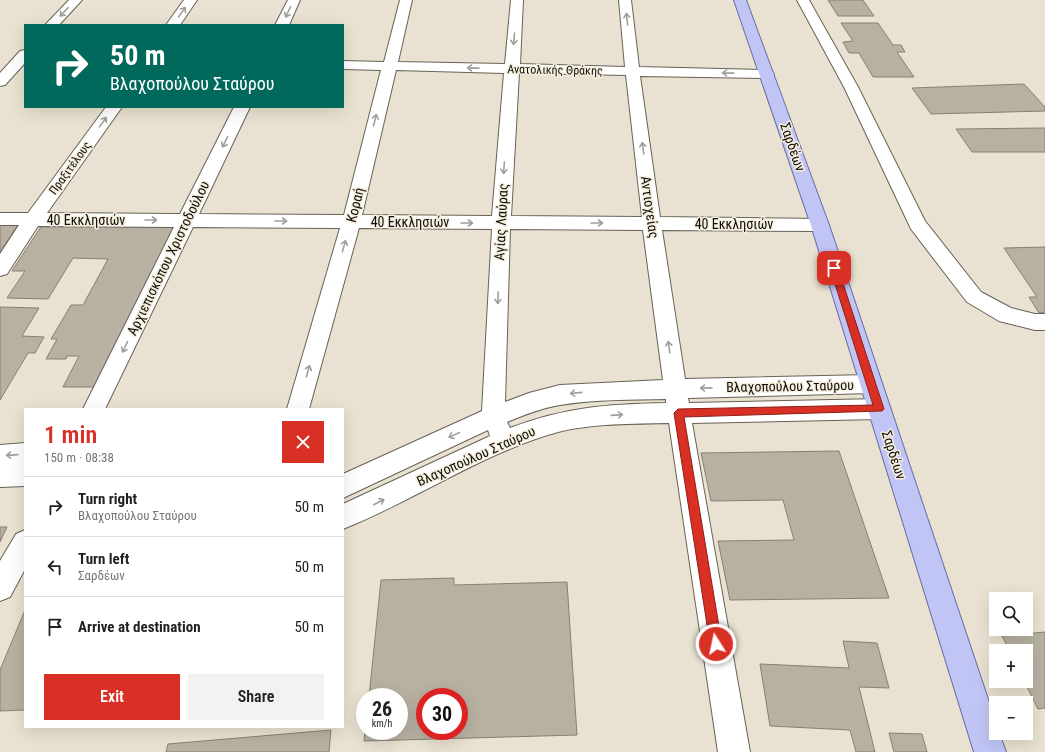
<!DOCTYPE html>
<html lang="en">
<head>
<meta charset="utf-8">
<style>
  :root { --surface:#fff; --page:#f2f2f2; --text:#222; --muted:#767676; --line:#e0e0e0; --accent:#d93025 }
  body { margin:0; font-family:"Roboto Condensed",sans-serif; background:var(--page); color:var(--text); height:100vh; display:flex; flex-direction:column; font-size:15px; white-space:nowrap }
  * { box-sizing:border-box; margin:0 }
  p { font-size:13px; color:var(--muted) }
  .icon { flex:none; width:22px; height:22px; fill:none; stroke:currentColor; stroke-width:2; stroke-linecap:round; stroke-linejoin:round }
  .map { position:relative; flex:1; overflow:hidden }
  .sheet { position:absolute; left:24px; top:408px; width:320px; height:320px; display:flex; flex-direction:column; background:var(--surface); border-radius:0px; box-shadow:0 4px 16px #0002 }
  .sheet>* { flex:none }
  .banner { position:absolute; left:24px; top:24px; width:320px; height:84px; border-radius:0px; box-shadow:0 4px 16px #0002; background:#00695c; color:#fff; overflow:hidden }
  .fabs { position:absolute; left:989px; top:592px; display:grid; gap:8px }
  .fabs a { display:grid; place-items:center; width:44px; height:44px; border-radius:0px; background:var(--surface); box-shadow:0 4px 16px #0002; font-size:20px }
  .speed { position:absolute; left:356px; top:688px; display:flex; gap:8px; font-size:20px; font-weight:700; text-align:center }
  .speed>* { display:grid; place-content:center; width:52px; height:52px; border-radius:50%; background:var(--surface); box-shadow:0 4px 16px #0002; line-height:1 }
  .speed small { font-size:10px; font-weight:400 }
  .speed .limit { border:6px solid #d22; background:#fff; color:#111 }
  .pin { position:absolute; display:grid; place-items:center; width:34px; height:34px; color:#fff; margin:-17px; border-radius:8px; box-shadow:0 2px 6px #0006 }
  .me { position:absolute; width:44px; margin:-22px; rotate:350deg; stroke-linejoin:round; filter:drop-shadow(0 0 3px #0008) }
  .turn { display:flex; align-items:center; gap:14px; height:84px; padding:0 20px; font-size:18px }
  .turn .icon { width:52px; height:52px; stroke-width:2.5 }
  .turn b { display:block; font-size:28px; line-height:34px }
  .round { display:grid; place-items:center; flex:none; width:42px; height:42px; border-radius:0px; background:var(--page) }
  .summary { display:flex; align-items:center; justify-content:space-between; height:68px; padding:0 20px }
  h1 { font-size:24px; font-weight:600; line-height:30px; color:var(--accent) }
  .button { display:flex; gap:8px; margin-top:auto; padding:8px 20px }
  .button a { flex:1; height:46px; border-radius:0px; background:var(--accent); color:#fff; font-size:16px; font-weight:600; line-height:46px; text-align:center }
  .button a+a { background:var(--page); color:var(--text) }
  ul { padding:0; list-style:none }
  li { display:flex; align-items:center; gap:12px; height:60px; padding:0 20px; border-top:1px solid var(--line) }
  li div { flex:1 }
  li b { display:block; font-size:15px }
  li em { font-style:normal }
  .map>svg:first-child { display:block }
  .building { fill:#b8b1a2; stroke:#878072; fill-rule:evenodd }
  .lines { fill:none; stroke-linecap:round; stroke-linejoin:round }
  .minor-casing { stroke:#686254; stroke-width:2 }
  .major-casing { stroke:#676c9f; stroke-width:2 }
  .minor { fill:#fff; fill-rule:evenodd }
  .major { fill:#c0c5f6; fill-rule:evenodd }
  .oneway { stroke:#a09f9d }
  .route { fill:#d93025; stroke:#8d1f18 }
  .labels { text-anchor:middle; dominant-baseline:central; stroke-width:3; stroke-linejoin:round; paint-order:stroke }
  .far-street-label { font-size:12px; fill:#110f09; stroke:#f6efdf }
  .street-label { font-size:14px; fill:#110f09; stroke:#f6efdf }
</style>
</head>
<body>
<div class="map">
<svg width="1045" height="752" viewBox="0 0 1045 752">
  <rect width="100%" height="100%" fill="#e9e2d2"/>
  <path class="building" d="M828,0H863L874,16H838Z
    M841,23H878L893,45H901L905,52H897L914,77H873L859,53H849L843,42L853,41Z
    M1024,84L1045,107V111L931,114L912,88Z
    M1045,128V152H972L956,129Z
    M21,220L0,252V221Z
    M44,222L181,224L102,387H63L79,356H67L66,359H46L57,339H51L71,305H83L108,259L73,258L48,299L7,298L25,271H12Z
    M1045,247V312L1039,313L1029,297H1037L1004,248Z
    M0,307L39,308L22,336L44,337L35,353H28L0,400Z
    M839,451L889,598L730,600L718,541L794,540L783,500L711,501L701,453Z
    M0,527H7L0,542Z
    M454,578V585L567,582L577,735L364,741L365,731H399V697H369L381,580ZM425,697H459V731H425Z
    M25,610V710L0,711V670Z
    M1045,632V708L1038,709L1024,681H1026V651H1010L1002,636Z
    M843,641L877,643L889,688L859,687L875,752H856L850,730L770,726L760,664L849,668Z
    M331,730L329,752H166L168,744Z
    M889,733L922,734L927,752H894Z"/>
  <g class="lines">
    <defs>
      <path id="minor" d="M69,0H82L59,25H45Z
        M184,0H197L180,25H166Z
        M288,0H300L289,25H275Z
        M400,0H412L398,62L505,64L511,0H523L520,64L625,67L619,0H631L639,67L767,70L772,71L774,74L772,77L767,78L640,76L660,217L820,219L826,220L829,225L826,230L820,231L662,230L685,379L871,375L879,377L882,384L879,391L871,393L688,398L689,403L879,399L887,402L890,409L887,416L879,419L692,423L750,752H718L669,423C632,424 594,423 558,432C482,453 416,500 343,529V504L490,436L488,430L343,498V474L482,411L492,229L359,228L309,409H287L340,228L193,227L105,409H83L174,227L38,226L7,274L0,276V254L19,225H0V213H28L106,107H122L47,213L180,214L234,107H250L199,214L344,215L381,70L343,69V61L384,62ZM396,70L504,73L492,216L362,215ZM519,73L626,75L642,217L511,216ZM510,229L643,230L663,380L560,385L529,393L505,402ZM666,399V403C609,404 565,407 510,428L507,422C524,415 542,408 560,405C595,399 631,400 666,399Z
        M797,0H809L858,87L925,221L981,292L1011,308L1035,314H1045V330H1035L999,321L967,302L911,229L844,87Z
        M25,50V63L5,85L0,86V73L20,51Z
        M25,443V486L0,487V445Z
        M25,530V569L10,597L0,601V561L16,534Z"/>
      <path id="major" d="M734,0H746L829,225L996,723V733H999L1006,752H974L811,225Z"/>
    </defs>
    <use href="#minor" class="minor-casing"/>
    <use href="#major" class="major-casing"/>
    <use href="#minor" class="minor"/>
    <use href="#major" class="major"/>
  </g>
  <defs><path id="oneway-shaft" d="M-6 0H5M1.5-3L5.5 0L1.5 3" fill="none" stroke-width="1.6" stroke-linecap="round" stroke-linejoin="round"/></defs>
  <g class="oneway">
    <use href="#oneway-shaft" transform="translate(64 12) rotate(133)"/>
    <use href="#oneway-shaft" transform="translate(182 12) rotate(-55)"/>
    <use href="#oneway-shaft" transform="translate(288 12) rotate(116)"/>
    <use href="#oneway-shaft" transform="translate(627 19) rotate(-96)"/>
    <use href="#oneway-shaft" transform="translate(514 39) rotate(95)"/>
    <use href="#oneway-shaft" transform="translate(473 68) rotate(-179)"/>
    <use href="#oneway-shaft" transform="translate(728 73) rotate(-179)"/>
    <use href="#oneway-shaft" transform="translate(375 120) rotate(-76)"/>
    <use href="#oneway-shaft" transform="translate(103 122) rotate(-54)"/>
    <use href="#oneway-shaft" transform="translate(225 142) rotate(116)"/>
    <use href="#oneway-shaft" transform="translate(643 148) rotate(-98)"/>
    <use href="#oneway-shaft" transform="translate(504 168) rotate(94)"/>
    <use href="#oneway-shaft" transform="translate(151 220)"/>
    <use href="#oneway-shaft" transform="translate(281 221)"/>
    <use href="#oneway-shaft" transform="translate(467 223)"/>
    <use href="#oneway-shaft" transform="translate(597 223)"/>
    <use href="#oneway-shaft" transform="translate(344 246) rotate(-74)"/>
    <use href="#oneway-shaft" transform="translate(498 298) rotate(92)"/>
    <use href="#oneway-shaft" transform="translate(125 347) rotate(116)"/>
    <use href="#oneway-shaft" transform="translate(669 347) rotate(-98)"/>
    <use href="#oneway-shaft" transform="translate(308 371) rotate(-74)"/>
    <use href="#oneway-shaft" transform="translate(706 388) rotate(179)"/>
    <use href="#oneway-shaft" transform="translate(576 393) rotate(174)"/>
    <use href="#oneway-shaft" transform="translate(617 415) rotate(-4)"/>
    <use href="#oneway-shaft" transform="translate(454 435) rotate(155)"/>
    <use href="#oneway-shaft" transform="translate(12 455) rotate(176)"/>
    <use href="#oneway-shaft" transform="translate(379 502) rotate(-27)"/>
  </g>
  <path class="route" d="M834,265L838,268L884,409L882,411L684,417L722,644L720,648L716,650L712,648L710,644L674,413L678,409L873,405L830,268Z"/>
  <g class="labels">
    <g class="far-street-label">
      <text transform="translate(555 70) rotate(1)">Ανατολικής Θράκης</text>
      <text transform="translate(70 168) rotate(-54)">Πραξιτέλους</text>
    </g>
    <g class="street-label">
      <text transform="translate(793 147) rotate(71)">Σαρδέων</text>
      <text transform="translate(355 205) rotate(-76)">Κοραή</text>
      <text transform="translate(650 207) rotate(82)">Αντιοχείας</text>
      <text x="86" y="220">40 Εκκλησιών</text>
      <text x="410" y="222">40 Εκκλησιών</text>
      <text transform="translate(501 222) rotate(-87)">Αγίας Λαύρας</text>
      <text x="734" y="224">40 Εκκλησιών</text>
      <text transform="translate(168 258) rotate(-64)">Αρχιεπισκόπου Χριστοδούλου</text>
      <text transform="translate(790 386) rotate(-1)">Βλαχοπούλου Σταύρου</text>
      <text transform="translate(894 455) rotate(72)">Σαρδέων</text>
      <text transform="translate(476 456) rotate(-24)">Βλαχοπούλου Σταύρου</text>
    </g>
  </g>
</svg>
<div class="fabs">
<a><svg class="icon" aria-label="search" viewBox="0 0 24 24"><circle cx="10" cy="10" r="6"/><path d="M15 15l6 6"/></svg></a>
<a>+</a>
<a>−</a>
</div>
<div class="speed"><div>26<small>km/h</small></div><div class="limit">30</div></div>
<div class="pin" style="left:834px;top:268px;background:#d93025"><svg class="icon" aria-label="arrive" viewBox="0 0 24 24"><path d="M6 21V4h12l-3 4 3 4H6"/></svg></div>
<svg class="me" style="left:716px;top:644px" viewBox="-20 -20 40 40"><circle r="17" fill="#d93025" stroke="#fff" stroke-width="3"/><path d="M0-11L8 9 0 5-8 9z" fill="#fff"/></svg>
<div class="banner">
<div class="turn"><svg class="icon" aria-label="right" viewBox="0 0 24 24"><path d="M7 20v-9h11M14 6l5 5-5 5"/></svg><div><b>50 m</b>Βλαχοπούλου Σταύρου</div></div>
</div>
<section class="sheet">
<div class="summary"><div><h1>1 min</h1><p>150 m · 08:38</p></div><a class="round" style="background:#d93025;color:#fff"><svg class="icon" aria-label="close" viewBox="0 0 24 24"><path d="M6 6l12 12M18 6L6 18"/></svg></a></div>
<ul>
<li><svg class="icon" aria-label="right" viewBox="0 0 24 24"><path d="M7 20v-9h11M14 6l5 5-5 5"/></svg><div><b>Turn right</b><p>Βλαχοπούλου Σταύρου</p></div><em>50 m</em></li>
<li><svg class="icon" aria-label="left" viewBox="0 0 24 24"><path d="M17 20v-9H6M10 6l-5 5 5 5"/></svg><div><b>Turn left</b><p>Σαρδέων</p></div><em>50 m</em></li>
<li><svg class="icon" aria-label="arrive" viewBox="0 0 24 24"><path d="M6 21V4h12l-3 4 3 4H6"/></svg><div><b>Arrive at destination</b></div><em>50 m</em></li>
</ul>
<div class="button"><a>Exit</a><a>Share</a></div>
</section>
</div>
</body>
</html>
